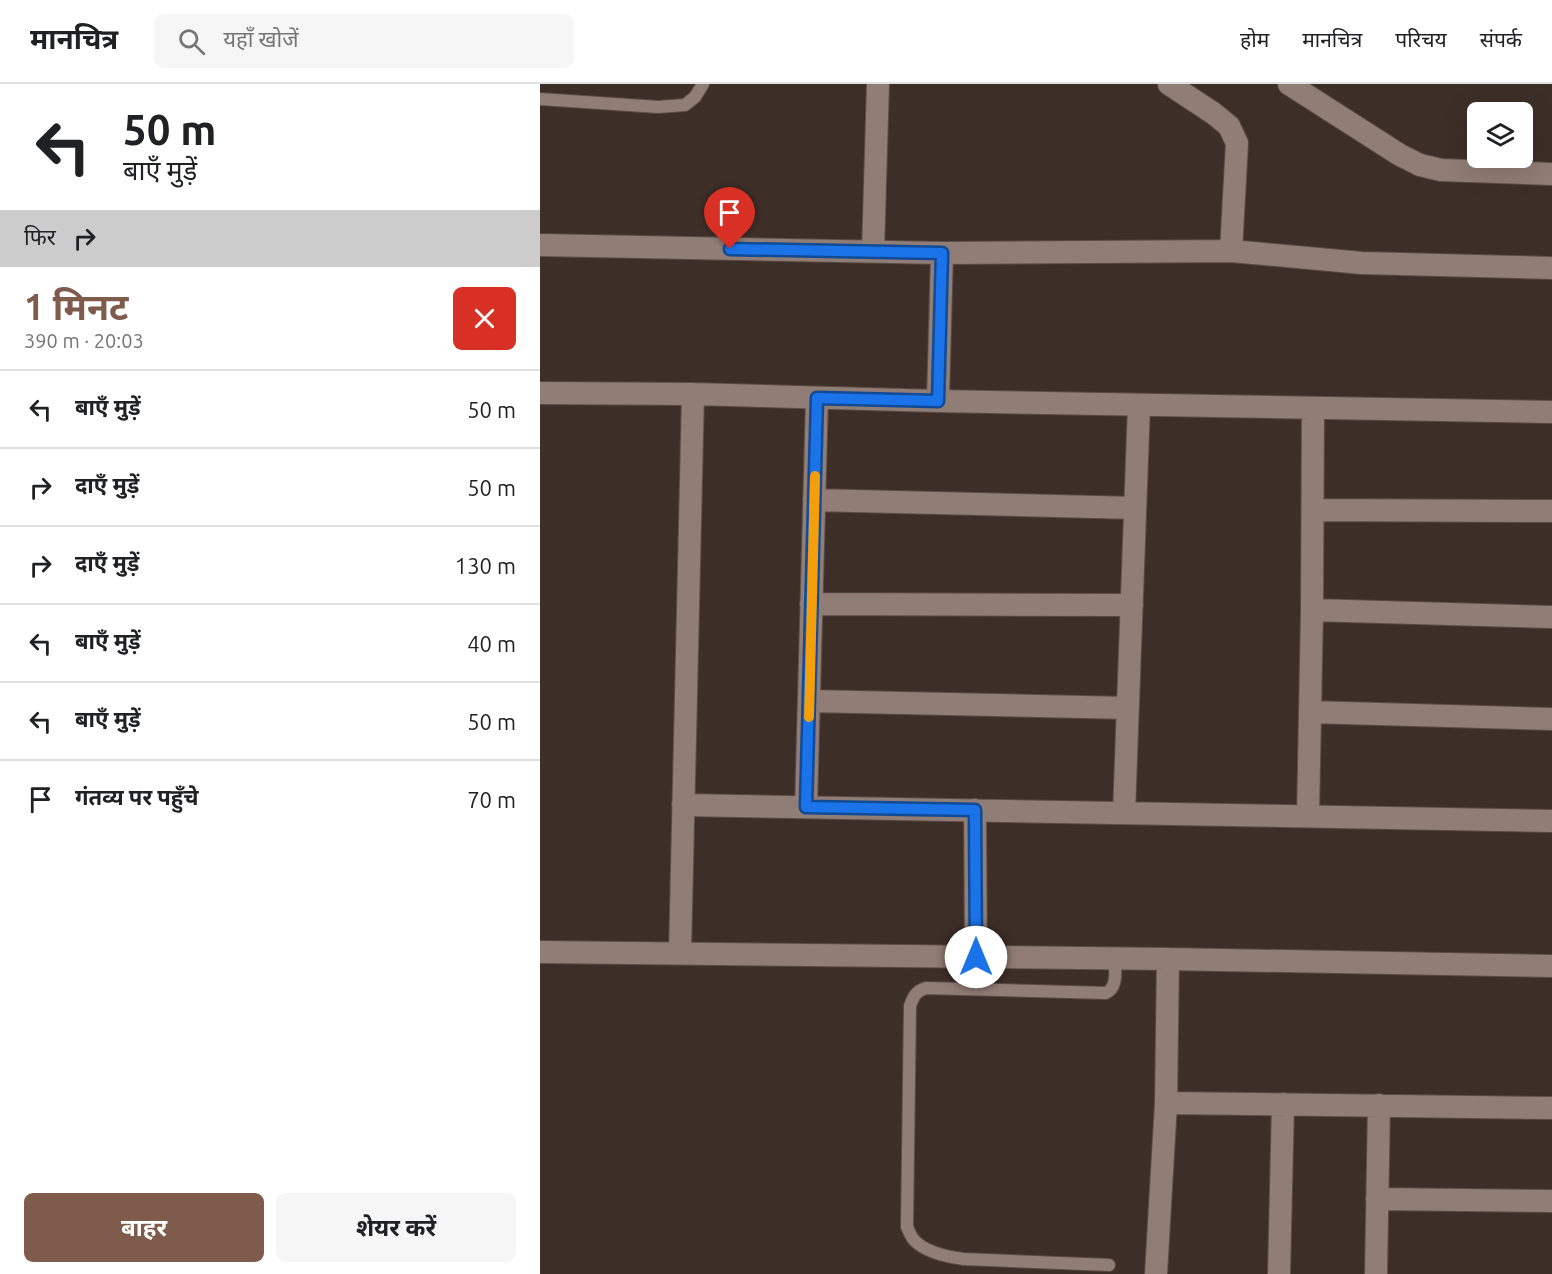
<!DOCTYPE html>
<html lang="hi">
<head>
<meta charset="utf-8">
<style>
  :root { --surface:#fff; --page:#f6f6f6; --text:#202124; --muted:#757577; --line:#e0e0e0; --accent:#7e5b4b }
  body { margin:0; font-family:Ubuntu,"Noto Sans Devanagari",sans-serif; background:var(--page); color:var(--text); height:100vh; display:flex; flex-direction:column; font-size:22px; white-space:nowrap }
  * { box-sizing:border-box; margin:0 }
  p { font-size:20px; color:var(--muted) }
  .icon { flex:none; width:33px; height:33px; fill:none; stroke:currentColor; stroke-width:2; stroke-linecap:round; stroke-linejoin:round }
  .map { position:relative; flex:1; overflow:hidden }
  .side { display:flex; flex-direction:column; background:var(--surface); width:540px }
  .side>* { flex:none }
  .guide { background:#fff; color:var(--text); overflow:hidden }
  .tools { position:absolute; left:927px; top:18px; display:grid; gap:12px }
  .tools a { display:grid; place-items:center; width:66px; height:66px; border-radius:9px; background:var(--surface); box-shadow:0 6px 24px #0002; font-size:30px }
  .pin { position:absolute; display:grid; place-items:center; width:51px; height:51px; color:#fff; margin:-62px -26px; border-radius:50% 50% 50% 0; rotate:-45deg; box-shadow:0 0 6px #0007 }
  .pin .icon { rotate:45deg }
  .me { position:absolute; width:66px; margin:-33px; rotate:0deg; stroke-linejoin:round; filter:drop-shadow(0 0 4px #0008) }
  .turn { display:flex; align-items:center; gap:21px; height:126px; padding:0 24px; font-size:27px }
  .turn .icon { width:78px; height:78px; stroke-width:2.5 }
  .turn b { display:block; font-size:42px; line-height:51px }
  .then { display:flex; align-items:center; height:57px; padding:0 24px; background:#0003; gap:12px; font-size:22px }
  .round { display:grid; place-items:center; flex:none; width:63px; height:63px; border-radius:9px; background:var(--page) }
  .head { display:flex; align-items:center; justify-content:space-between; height:102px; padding:0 24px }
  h1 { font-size:36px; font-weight:700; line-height:45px; color:var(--accent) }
  .button { display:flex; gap:12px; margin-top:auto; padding:12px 24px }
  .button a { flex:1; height:69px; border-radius:9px; background:var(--accent); color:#fff; font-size:24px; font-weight:700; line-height:69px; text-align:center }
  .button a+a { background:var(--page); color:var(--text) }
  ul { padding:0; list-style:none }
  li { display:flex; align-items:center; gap:18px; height:78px; padding:0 24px; border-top:2px solid var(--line) }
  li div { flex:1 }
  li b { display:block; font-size:22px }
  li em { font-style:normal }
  header { display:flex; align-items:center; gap:36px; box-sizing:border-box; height:84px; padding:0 30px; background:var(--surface); border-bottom:2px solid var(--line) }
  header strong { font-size:28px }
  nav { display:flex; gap:33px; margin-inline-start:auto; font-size:21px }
  .search { width:420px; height:54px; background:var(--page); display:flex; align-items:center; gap:15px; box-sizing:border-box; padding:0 21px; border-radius:9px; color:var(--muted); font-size:22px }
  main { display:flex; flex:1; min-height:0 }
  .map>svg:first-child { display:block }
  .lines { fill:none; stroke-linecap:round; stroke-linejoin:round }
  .service-casing { stroke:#5a4d47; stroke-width:14 }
  .minor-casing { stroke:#5a4d47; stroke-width:24 }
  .service { stroke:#907d75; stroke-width:12 }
  .minor { stroke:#907d75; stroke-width:22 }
  .route-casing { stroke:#114b97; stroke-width:15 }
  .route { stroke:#1a73e8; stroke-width:10 }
  .slow { stroke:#f59e0b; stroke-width:10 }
</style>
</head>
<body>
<header>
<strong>मानचित्र</strong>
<div class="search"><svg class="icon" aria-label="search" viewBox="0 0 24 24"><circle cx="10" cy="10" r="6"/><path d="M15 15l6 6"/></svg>यहाँ खोजें</div>
<nav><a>होम</a><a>मानचित्र</a><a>परिचय</a><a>संपर्क</a></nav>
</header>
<main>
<section class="side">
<div class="guide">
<div class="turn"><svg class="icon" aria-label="left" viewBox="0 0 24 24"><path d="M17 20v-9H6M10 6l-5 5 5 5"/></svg><div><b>50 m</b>बाएँ मुड़ें</div></div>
<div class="then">फिर<svg class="icon" aria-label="right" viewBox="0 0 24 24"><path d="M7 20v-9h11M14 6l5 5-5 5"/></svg></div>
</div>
<div class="head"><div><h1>1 मिनट</h1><p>390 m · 20:03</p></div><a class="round" style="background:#d93025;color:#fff"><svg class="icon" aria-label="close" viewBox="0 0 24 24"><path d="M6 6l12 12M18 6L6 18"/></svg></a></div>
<ul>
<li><svg class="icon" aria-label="left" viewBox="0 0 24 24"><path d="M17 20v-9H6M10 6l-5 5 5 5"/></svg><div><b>बाएँ मुड़ें</b></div><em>50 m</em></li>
<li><svg class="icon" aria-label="right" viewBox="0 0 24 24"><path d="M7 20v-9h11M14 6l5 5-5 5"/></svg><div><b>दाएँ मुड़ें</b></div><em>50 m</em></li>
<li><svg class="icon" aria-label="right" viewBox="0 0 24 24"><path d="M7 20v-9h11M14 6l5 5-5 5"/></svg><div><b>दाएँ मुड़ें</b></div><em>130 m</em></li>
<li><svg class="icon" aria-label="left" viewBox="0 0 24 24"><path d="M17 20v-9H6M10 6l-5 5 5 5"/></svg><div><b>बाएँ मुड़ें</b></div><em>40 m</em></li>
<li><svg class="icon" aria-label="left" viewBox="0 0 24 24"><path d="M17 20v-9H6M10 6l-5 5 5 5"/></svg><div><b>बाएँ मुड़ें</b></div><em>50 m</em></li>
<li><svg class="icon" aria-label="arrive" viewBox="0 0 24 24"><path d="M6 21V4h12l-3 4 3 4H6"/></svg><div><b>गंतव्य पर पहुँचे</b></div><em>70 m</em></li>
</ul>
<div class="button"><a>बाहर</a><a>शेयर करें</a></div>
</section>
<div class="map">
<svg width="1012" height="1190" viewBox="0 0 1012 1190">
  <rect width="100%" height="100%" fill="#3e2e28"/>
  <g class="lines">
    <defs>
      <path id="service" d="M0,15L118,23L145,21L155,13L163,0
        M569,1181L424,1175C408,1173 385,1168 374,1156C371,1153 369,1147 367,1143L370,922C373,913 376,907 386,904L566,909C578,903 575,887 575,875"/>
      <path id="minor" d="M629,0L673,29L689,42L697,59L691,167
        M749,0L860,71L880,81L901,86L1012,90
        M0,161L402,169L691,167L822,179L1012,184
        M333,167L338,0
        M0,309L153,310L398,317L1012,328
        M398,317L402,169
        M274,416L595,424
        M773,426L1012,427
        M271,520L592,521
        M772,526L1012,533
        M269,617L588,624
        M770,628L1012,635
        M143,721L1012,737
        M266,723L277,314
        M435,726L436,873
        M584,729L599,321
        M768,732L772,526L773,324
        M0,868L628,875L1012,882
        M140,869L153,310
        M626,1019L1012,1024
        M837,1115L1012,1117
        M616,1190L626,1019L628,875
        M739,1190L743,1020
        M836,1190L839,1021"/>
    </defs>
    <use href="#service" class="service-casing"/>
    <use href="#minor" class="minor-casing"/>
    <use href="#service" class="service"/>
    <use href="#minor" class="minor"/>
  </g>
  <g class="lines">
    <defs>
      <path id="route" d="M190,165L402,169L398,317L277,314L266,723L435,726L436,873"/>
    </defs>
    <use href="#route" class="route-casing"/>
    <use href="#route" class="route"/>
    <path class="slow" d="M269,633L275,392"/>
  </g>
</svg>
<div class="tools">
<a><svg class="icon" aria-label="layers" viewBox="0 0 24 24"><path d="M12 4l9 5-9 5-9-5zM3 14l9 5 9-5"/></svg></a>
</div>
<div class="pin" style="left:190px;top:165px;background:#d93025"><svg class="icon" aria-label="arrive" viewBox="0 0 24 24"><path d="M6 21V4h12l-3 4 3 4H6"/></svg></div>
<svg class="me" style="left:436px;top:873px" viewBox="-20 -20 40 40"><circle r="19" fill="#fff"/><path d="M0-13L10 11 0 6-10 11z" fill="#1a73e8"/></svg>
</div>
</main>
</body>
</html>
